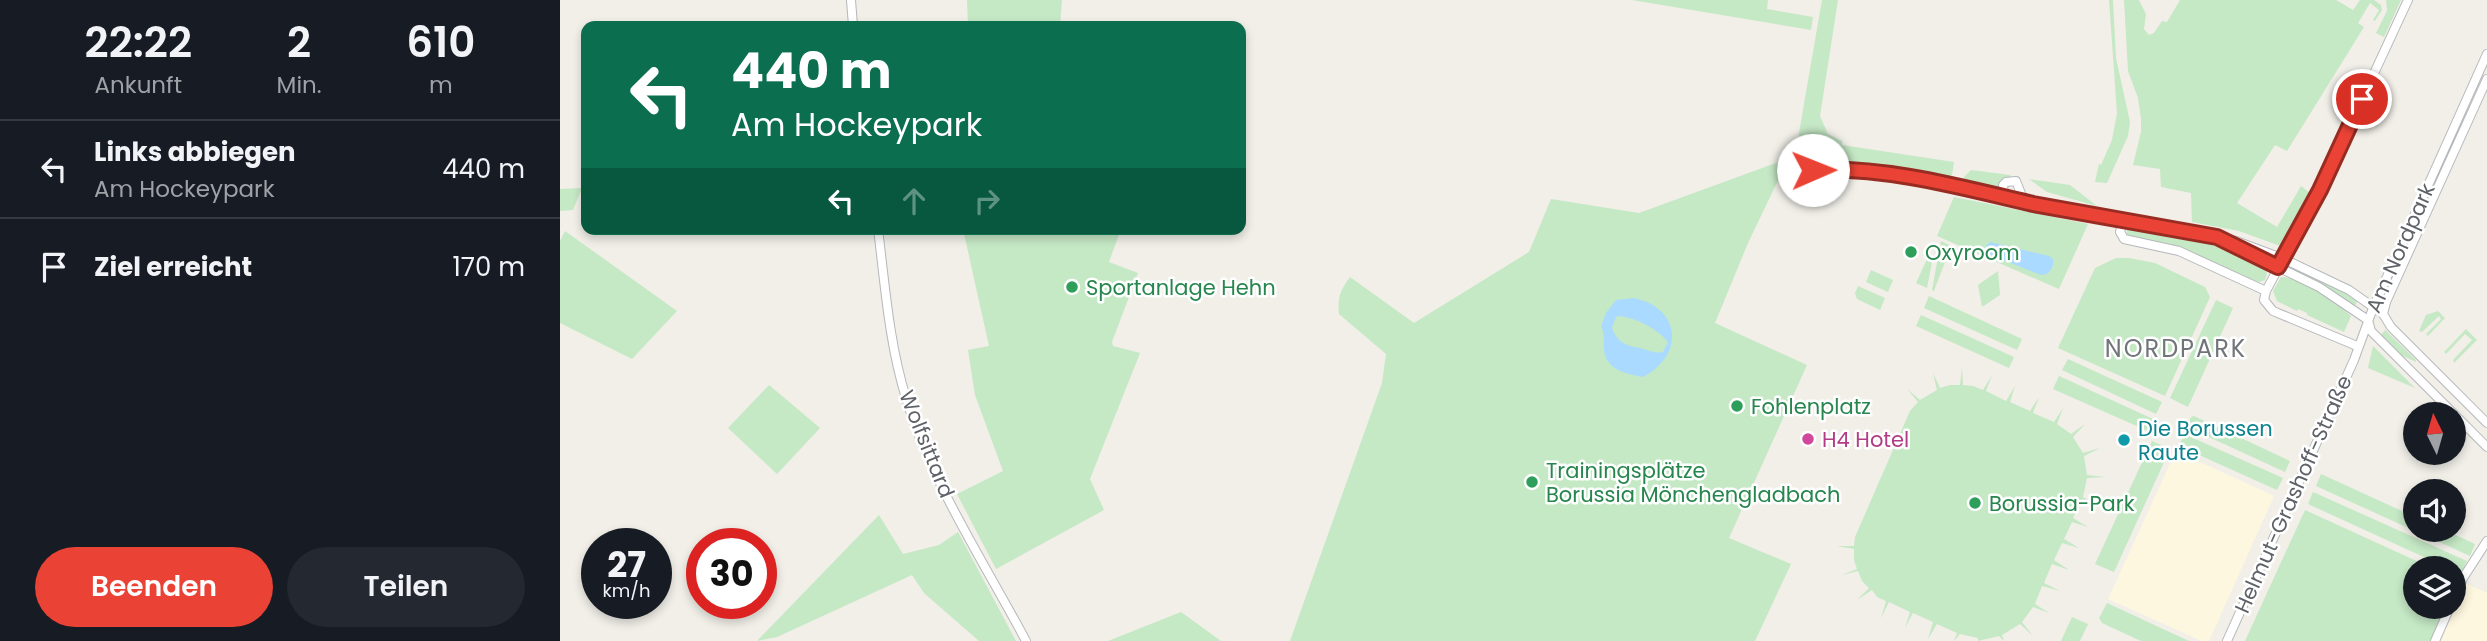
<!DOCTYPE html>
<html lang="de">
<head>
<meta charset="utf-8">
<style>
  :root { --surface:#171b24; --page:#242831; --text:#f1f3f6; --muted:#9ea1a6; --line:#363941; --accent:#ea4335 }
  body { margin:0; font-family:Poppins,sans-serif; background:var(--page); color:var(--text); height:100vh; display:flex; flex-direction:column; font-size:26px; white-space:nowrap }
  * { box-sizing:border-box; margin:0 }
  p { font-size:23px; color:var(--muted) }
  .icon { flex:none; width:38px; height:38px; fill:none; stroke:currentColor; stroke-width:2; stroke-linecap:round; stroke-linejoin:round }
  .map { position:relative; flex:1; overflow:hidden }
  .panel { display:flex; flex-direction:column; background:var(--surface); width:560px }
  .panel>* { flex:none }
  .guide { position:absolute; left:21px; top:21px; width:665px; height:214px; border-radius:14px; box-shadow:0 4px 10px #0003; background:#0b6e4f; color:#fff; overflow:hidden }
  .needle { width:46px; rotate:355deg }
  .buttons { position:absolute; left:1843px; top:402px; display:grid; gap:14px }
  .buttons a { display:grid; place-items:center; width:63px; height:63px; border-radius:50%; background:var(--surface); box-shadow:0 4px 10px #0003; font-size:35px }
  .speed { position:absolute; left:21px; top:528px; display:flex; gap:14px; font-size:35px; font-weight:700; text-align:center }
  .speed>* { display:grid; place-content:center; width:91px; height:91px; border-radius:50%; background:var(--surface); box-shadow:0 4px 10px #0003; line-height:1 }
  .speed small { font-size:18px; font-weight:400 }
  .speed .limit { border:10px solid #d22; background:#fff; color:#111 }
  .pin { position:absolute; display:grid; place-items:center; width:60px; height:60px; color:#fff; margin:-30px; border:4px solid #fff; border-radius:50%; box-shadow:0 2px 7px #0007 }
  .me { position:absolute; width:77px; margin:-38px; rotate:89deg; stroke-linejoin:round; filter:drop-shadow(0 0 5px #0008) }
  .turn { display:flex; align-items:center; gap:24px; height:147px; padding:0 35px; font-size:32px }
  .turn .icon { width:91px; height:91px; stroke-width:2.5 }
  .turn b { display:block; font-size:49px; line-height:60px }
  .lanes { display:flex; align-items:center; height:66px; padding:0 35px; background:#0003; justify-content:center; gap:35px; direction:ltr }
  .lanes .off { opacity:.35 }
  .eta { display:flex; justify-content:space-evenly; align-items:center; height:119px; text-align:center }
  .eta b { font-size:42px; font-weight:600; line-height:49px }
  .primary-button { display:flex; gap:14px; margin-top:auto; padding:14px 35px }
  .primary-button a { flex:1; height:80px; border-radius:42px; background:var(--accent); color:#fff; font-size:28px; font-weight:600; line-height:80px; text-align:center }
  .primary-button a+a { background:var(--page); color:var(--text) }
  ul { padding:0; list-style:none }
  li { display:flex; align-items:center; gap:21px; height:98px; padding:0 35px; border-top:2px solid var(--line) }
  li div { flex:1 }
  li b { display:block; font-size:26px }
  li em { font-style:normal }
  main { display:flex; flex:1; min-height:0 }
  .map>svg:first-child { display:block }
  .commercial { fill:#fef7e0 }
  .green { fill:#c5e8c5 }
  .water { fill:#aadaff; fill-rule:evenodd }
  .lines { fill:none; stroke-linecap:round; stroke-linejoin:round }
  .minor-casing { stroke:#b5b8bc; stroke-width:10 }
  .minor { stroke:#fff; stroke-width:8 }
  .route-casing { stroke:#982c22; stroke-width:18 }
  .route { stroke:#ea4335; stroke-width:12 }
  .leisure-dot { fill:#2e9e5b; stroke:#fff; stroke-width:2.5 }
  .hotel-dot { fill:#d1479c; stroke:#fff; stroke-width:2.5 }
  .culture-dot { fill:#0f9aa8; stroke:#fff; stroke-width:2.5 }
  .labels { text-anchor:middle; dominant-baseline:central; stroke-width:5; stroke-linejoin:round; paint-order:stroke }
  .street-label { font-size:21px; fill:#5f6368; stroke:#fff }
  .leisure-label { font-size:21px; fill:#27864d; stroke:#fff; text-anchor:start }
  .culture-label { font-size:21px; fill:#0d838f; stroke:#fff; text-anchor:start }
  .hotel-label { font-size:21px; fill:#b23c85; stroke:#fff; text-anchor:start }
  .quarter-label { font-size:24px; letter-spacing:2px; fill:#70757a; stroke:#fff }
</style>
</head>
<body>
<main>
<section class="panel">
<div class="eta">
<div><b>22:22</b><p>Ankunft</p></div>
<div><b>2</b><p>Min.</p></div>
<div><b>610</b><p>m</p></div>
</div>
<ul>
<li><svg class="icon" aria-label="left" viewBox="0 0 24 24"><path d="M17 20v-9H6M10 6l-5 5 5 5"/></svg><div><b>Links abbiegen</b><p>Am Hockeypark</p></div><em>440 m</em></li>
<li><svg class="icon" aria-label="arrive" viewBox="0 0 24 24"><path d="M6 21V4h12l-3 4 3 4H6"/></svg><div><b>Ziel erreicht</b></div><em>170 m</em></li>
</ul>
<div class="primary-button"><a>Beenden</a><a>Teilen</a></div>
</section>
<div class="map">
<svg width="1927" height="641" viewBox="0 0 1927 641">
  <rect width="100%" height="100%" fill="#f1efe8"/>
  <path class="commercial" d="M1616,451L1714,496L1649,641H1642L1548,599Z
    M1898,580L1927,593V641H1871L1886,607H1894V591Z"/>
  <path class="green" d="M407,0H502L500,26H408Z
    M1072,0H1208L1207,9L1253,17L1251,30Z
    M1262,0H1278L1260,116L1268,134L1282,141V145L1394,162L1392,175L1388,177L1309,163L1268,160L1262,156L1256,142L1248,141C1244,161 1243,162 1224,168L1188,243L1155,323L1247,365L1169,538L1231,564L1195,641H730L822,383L826,354L779,314C777,298 781,289 790,277L854,323L969,252L991,199L1079,213L1235,156Z
    M1549,0H1553L1556,58L1570,122L1568,136L1547,183L1535,182L1539,164L1541,165L1552,140L1557,113Z
    M1564,0H1579L1586,14L1584,29L1589,35L1594,33L1602,21L1607,22L1620,0H1776L1793,10L1800,0H1814L1821,5L1822,10L1815,21L1813,20L1819,10L1810,3L1798,23L1804,27L1727,151L1715,145L1677,203L1717,227L1741,186L1750,193C1750,211 1734,233 1723,247L1679,231L1632,222L1631,193L1601,187L1600,169L1573,165L1581,132V119L1578,98L1568,71Z
    M1826,0H1841L1824,37L1816,33L1827,11Z
    M1411,170L1450,175L1451,177L1442,184L1439,189L1405,183L1404,177Z
    M1469,179L1510,185L1537,206L1487,192Z
    M22,188L13,210L0,211V189Z
    M1394,197L1528,224L1499,289L1377,236Z
    M1568,225L1659,243L1703,265L1707,273L1705,280L1698,282L1619,246L1566,236Z
    M403,229H561L549,262L578,273L552,342L553,346L580,353L530,479L544,510L436,569L397,494L443,471L415,395L408,350L429,346Z
    M5,231L117,311L72,359L0,323V241Z
    M1381,241L1391,246L1374,291L1372,290Z
    M1369,255L1373,257L1367,288L1356,283Z
    M1556,258H1569L1595,263L1645,287L1650,297L1605,396L1498,348L1535,268Z
    M1737,269L1775,287L1797,301L1794,309L1772,290L1735,272Z
    M1311,270L1333,280L1328,292L1306,282Z
    M1438,271L1440,295L1422,307L1418,285Z
    M1721,277C1746,278 1772,298 1791,316L1784,332L1747,315V313L1738,309L1737,311L1717,301L1713,291Z
    M1298,286L1325,298L1320,310L1297,299L1295,293Z
    M1369,296L1462,339L1457,350L1364,308Z
    M1656,300L1673,308L1628,407L1610,398Z
    M1878,311L1885,318L1868,336L1866,334L1881,319L1879,316L1862,332L1859,331L1866,315Z
    M1361,315L1454,357L1449,368L1356,326Z
    M1906,329L1917,340L1894,363L1893,360L1912,340L1905,334L1886,354L1884,352Z
    M1825,330L1856,360V362L1841,355L1821,335Z
    M1813,346L1855,388L1808,368Z
    M1508,359L1602,402L1596,414L1502,370Z
    M1402,368L1403,385L1413,386L1423,390L1432,375L1426,391L1446,401L1455,386L1450,402L1470,411L1479,397L1473,413L1494,422L1503,408L1497,424L1511,434L1525,424L1513,437L1523,453L1540,448L1524,456L1527,475L1545,477L1527,478L1523,497L1538,506L1521,501L1513,518L1528,527L1512,522L1504,539L1519,548L1502,543L1494,560L1509,570L1492,564L1484,583L1500,591L1482,586L1475,604L1489,613L1473,607L1462,622L1473,636L1460,624L1442,635L1444,641L1439,636L1418,641V638L1400,634L1394,641L1397,633L1377,624L1368,639L1373,622L1353,613L1345,628L1350,612L1329,602L1321,618L1326,601L1317,597L1312,590L1297,600L1309,588L1302,581L1298,571L1282,575L1297,569L1294,560V549L1277,546H1294L1295,537L1350,411L1358,402L1347,389L1360,400L1377,390L1373,373L1380,388L1390,385H1400Z
    M1499,376L1593,419L1588,431L1493,389Z
    M209,385L260,428L217,474L168,428Z
    M1634,416L1730,461L1725,472L1627,427L1631,417Z
    M1624,434L1723,478L1717,490L1619,446Z
    M1592,441L1610,449L1554,572L1535,564Z
    M1761,474L1855,517V530H1885L1915,544L1910,556L1756,486Z
    M1753,492L1907,561L1901,574L1748,504Z
    M1745,510L1874,569H1855V607H1886L1871,641H1685Z
    M319,515L343,554L379,545L398,532L456,641H419L364,593L352,575L217,637L197,641Z
    M1547,603L1629,641H1581L1542,623L1539,618Z
    M621,612L661,641H548Z
    M1512,617L1528,624L1520,641H1501Z"/>
  <path class="water" d="M1430,242L1489,256L1493,259C1494,267 1490,275 1481,275L1426,253V246Z
    M1074,298C1121,308 1125,355 1083,377C1067,374 1045,370 1044,349C1043,340 1045,335 1041,326L1046,313L1056,300ZM1061,316C1077,319 1097,328 1108,342L1103,352C1094,354 1089,350 1080,348C1066,346 1057,342 1052,328L1056,317Z"/>
  <g class="lines">
    <defs>
      <path id="minor" d="M291,0L293,26
        M1927,79L1826,302L1823,314L1831,327L1927,423
        M1253,170H1299L1444,195
        M1473,204L1444,195L1443,185L1446,182L1456,181L1462,196L1473,204L1676,241L1724,259L1789,290L1823,314
        M1563,220L1560,232L1564,239L1619,251L1706,291
        M318,229C325,285 329,343 346,398C372,484 424,562 466,641
        M1670,244L1759,287L1808,320
        M1808,320L1811,331L1927,447
        M1797,346L1713,311L1704,300L1706,291L1760,190L1848,0
        M1894,600L1903,578L1927,541
        M1667,641L1794,360L1813,308L1927,54
        M1875,641L1890,607"/>
    </defs>
    <use href="#minor" class="minor-casing"/>
    <use href="#minor" class="minor"/>
  </g>
  <g class="lines">
    <defs>
      <path id="route" d="M1253,170C1325,166 1404,188 1473,204L1657,237L1718,267L1760,190L1802,99"/>
    </defs>
    <use href="#route" class="route-casing"/>
    <use href="#route" class="route"/>
  </g>
  <g class="leisure-dot">
    <circle cx="1351" cy="252" r="7"/>
    <circle cx="512" cy="287" r="7"/>
    <circle cx="1177" cy="406" r="7"/>
    <circle cx="972" cy="482" r="7"/>
    <circle cx="1415" cy="503" r="7"/>
  </g>
  <circle class="hotel-dot" cx="1248" cy="439" r="7"/>
  <circle class="culture-dot" cx="1564" cy="440" r="7"/>
  <g class="labels">
    <g class="street-label">
      <text transform="translate(1840 248) rotate(-66)">Am Nordpark</text>
      <text transform="translate(367 444) rotate(68)">Wolfsittard</text>
      <text transform="translate(1733 494) rotate(-66)">Helmut-Grashoff-Straße</text>
    </g>
    <g class="leisure-label">
      <text x="1365" y="252">Oxyroom</text>
      <text x="526" y="287">Sportanlage Hehn</text>
      <text x="1191" y="406">Fohlenplatz</text>
      <text x="986" y="470">Trainingsplätze<tspan x="986" dy="24">Borussia Mönchengladbach</tspan></text>
      <text x="1429" y="503">Borussia-Park</text>
    </g>
    <g class="culture-label">
      <text x="1578" y="428">Die Borussen<tspan x="1578" dy="24">Raute</tspan></text>
    </g>
    <g class="hotel-label">
      <text x="1262" y="439">H4 Hotel</text>
    </g>
    <g class="quarter-label">
      <text x="1616" y="348">NORDPARK</text>
    </g>
  </g>
</svg>
<div class="buttons">
<a><svg class="needle" viewBox="-14 -14 28 28"><path d="M0-13l5 13h-10z" fill="#e53935"/><path d="M0 13l5-13h-10z" fill="#9ea1a6"/></svg></a>
<a><svg class="icon" aria-label="sound" viewBox="0 0 24 24"><path d="M4 9h4l5-4v14l-5-4H4zM17 9q2 3 0 6"/></svg></a>
<a><svg class="icon" aria-label="layers" viewBox="0 0 24 24"><path d="M12 4l9 5-9 5-9-5zM3 14l9 5 9-5"/></svg></a>
</div>
<div class="speed"><div>27<small>km/h</small></div><div class="limit">30</div></div>
<div class="pin" style="left:1802px;top:99px;background:#d93025"><svg class="icon" aria-label="arrive" viewBox="0 0 24 24"><path d="M6 21V4h12l-3 4 3 4H6"/></svg></div>
<svg class="me" style="left:1253px;top:170px" viewBox="-20 -20 40 40"><circle r="19" fill="#fff"/><path d="M0-13L10 11 0 6-10 11z" fill="#ea4335"/></svg>
<div class="guide">
<div class="turn"><svg class="icon" aria-label="left" viewBox="0 0 24 24"><path d="M17 20v-9H6M10 6l-5 5 5 5"/></svg><div><b>440 m</b>Am Hockeypark</div></div>
<div class="lanes"><svg class="icon" aria-label="left" viewBox="0 0 24 24"><path d="M17 20v-9H6M10 6l-5 5 5 5"/></svg><svg class="icon off" aria-label="ahead" viewBox="0 0 24 24"><path d="M12 20V5M6 11l6-6 6 6"/></svg><svg class="icon off" aria-label="right" viewBox="0 0 24 24"><path d="M7 20v-9h11M14 6l5 5-5 5"/></svg></div>
</div>
</div>
</main>
</body>
</html>
